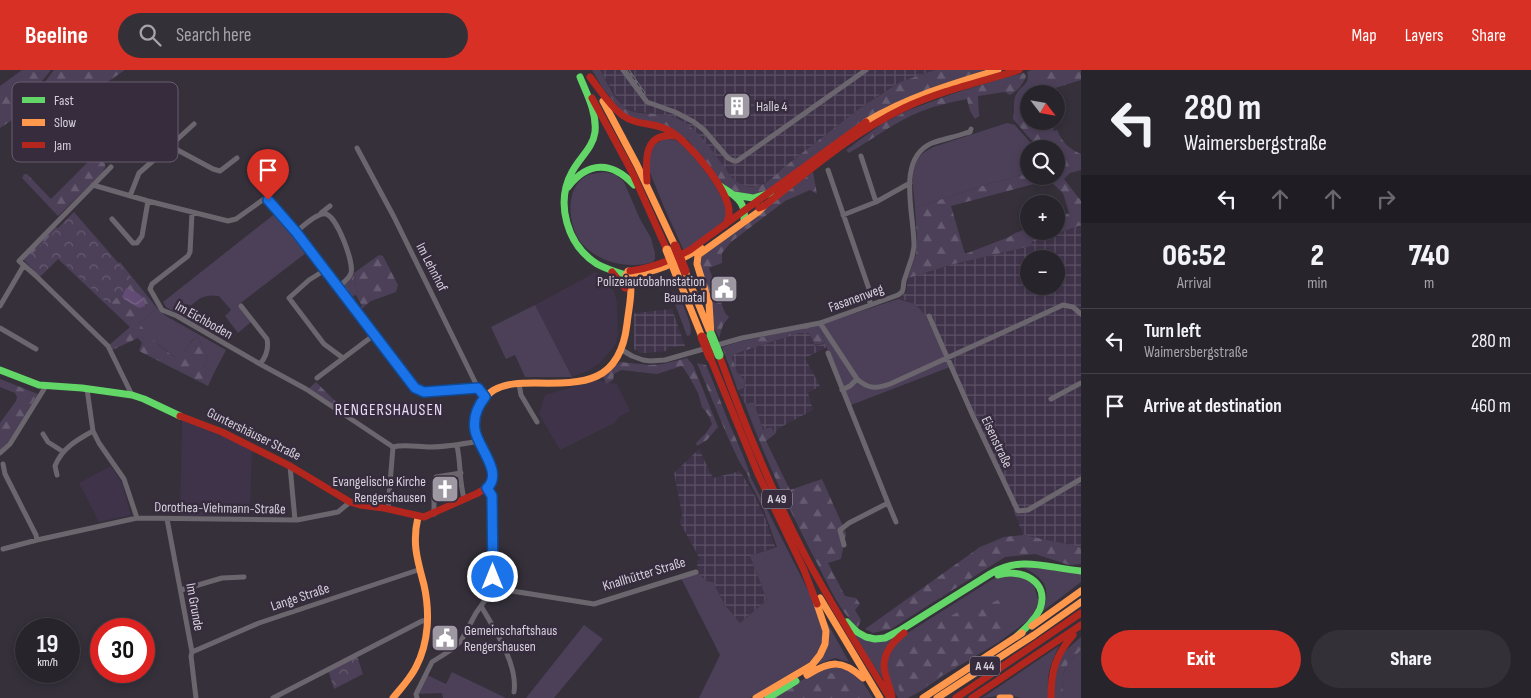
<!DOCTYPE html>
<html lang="en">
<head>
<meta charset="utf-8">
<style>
  :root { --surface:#28242c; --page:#343038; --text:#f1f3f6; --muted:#a5a4a9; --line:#444148; --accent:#d93025 }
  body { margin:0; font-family:"Sofia Sans Condensed",sans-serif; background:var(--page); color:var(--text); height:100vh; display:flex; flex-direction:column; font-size:19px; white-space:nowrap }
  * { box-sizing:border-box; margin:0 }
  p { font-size:16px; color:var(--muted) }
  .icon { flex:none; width:28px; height:28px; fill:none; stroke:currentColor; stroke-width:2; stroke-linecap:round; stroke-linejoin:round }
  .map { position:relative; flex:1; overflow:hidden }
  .panel { display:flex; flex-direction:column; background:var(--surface); width:450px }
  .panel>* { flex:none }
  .hud { background:#28242c; color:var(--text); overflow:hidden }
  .needle { width:32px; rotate:121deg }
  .fabs { position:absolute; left:1020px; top:15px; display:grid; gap:10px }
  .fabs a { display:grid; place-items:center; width:45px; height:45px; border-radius:50%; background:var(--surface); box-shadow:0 2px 8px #0003,0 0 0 1px var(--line); font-size:25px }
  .speed { position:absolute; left:15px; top:548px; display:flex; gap:10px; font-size:25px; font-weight:700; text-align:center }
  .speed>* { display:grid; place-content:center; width:65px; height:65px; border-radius:50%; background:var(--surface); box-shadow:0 2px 8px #0003,0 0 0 1px var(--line); line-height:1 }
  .speed small { font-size:12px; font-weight:400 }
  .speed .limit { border:8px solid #d22; background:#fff; color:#111 }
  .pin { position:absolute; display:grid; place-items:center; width:42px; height:42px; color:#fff; margin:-51px -21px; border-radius:50% 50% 50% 0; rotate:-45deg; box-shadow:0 0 5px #0007 }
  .pin .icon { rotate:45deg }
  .me { position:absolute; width:55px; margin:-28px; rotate:0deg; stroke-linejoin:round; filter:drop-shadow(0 0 4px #0008) }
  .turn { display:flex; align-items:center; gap:18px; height:105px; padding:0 20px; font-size:22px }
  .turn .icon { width:65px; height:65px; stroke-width:2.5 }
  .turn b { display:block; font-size:35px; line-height:42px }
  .lanes { display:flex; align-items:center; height:48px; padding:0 20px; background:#0003; justify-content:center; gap:25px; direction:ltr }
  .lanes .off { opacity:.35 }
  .eta { display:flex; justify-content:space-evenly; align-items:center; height:85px; text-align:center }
  .eta b { font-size:30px; font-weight:800; line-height:35px }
  .primary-button { display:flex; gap:10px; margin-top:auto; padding:10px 20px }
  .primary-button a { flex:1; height:58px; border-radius:30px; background:var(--accent); color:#fff; font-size:20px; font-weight:800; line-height:58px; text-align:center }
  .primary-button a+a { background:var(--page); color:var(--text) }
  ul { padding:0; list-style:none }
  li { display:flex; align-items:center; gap:15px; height:65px; padding:0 20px; border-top:1px solid var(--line) }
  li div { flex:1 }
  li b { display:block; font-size:19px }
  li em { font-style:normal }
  header { display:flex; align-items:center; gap:30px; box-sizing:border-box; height:70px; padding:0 25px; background:var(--accent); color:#fff }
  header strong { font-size:24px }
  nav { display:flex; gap:28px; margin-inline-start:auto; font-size:18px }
  .search { width:350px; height:45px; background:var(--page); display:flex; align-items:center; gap:12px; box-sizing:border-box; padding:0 18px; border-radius:28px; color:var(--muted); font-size:19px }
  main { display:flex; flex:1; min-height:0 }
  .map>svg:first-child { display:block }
  .built { fill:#3f334a }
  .industrial { fill:url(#industrial-grid); fill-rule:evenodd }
  .grass { fill:#4c4059 }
  .forest { fill:url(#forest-firs); fill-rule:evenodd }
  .park { fill:url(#park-crowns) }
  .water { fill:url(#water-waves) }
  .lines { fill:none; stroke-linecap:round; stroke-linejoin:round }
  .street { stroke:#6b666e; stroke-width:5 }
  .fast { stroke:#63d668; stroke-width:7 }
  .slow { stroke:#ff974d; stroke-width:7 }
  .jam { stroke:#b3261e; stroke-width:7 }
  .rail-casing { stroke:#6b676f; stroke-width:3 }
  .rail { stroke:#362c3e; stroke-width:1; stroke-dasharray:4; stroke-linecap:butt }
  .fast-bridge { stroke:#63d668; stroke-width:9 }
  .slow-bridge { stroke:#ff974d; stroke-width:9 }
  .jam-bridge { stroke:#b3261e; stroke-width:9 }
  .route-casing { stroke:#114b97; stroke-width:12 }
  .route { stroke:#1a73e8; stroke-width:9 }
  .labels { text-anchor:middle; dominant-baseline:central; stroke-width:5; stroke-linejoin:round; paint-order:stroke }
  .shield { fill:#362c3e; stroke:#a69fad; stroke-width:1 }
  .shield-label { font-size:12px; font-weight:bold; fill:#d6d0dc }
  .poi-label { font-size:14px; fill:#d6d0dc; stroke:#362c3e; text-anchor:start }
  .street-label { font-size:14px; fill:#d6d0dc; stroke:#362c3e }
  .quarter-label { font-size:16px; letter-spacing:1px; fill:#e8daf6; stroke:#362c3e }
  .key { fill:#362c3e; stroke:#665d6d; stroke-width:1 }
  .key-label { font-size:14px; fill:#d6d0dc }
</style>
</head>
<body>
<header>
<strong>Beeline</strong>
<div class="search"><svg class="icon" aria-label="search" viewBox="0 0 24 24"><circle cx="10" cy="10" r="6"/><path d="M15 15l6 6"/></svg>Search here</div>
<nav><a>Map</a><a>Layers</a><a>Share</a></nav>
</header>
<main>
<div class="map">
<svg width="1081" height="628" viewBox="0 0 1081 628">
  <defs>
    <pattern id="industrial-grid" width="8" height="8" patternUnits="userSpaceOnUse" patternTransform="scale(1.25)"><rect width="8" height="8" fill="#3f334a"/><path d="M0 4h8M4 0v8" fill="none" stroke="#5a5064"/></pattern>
    <pattern id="forest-firs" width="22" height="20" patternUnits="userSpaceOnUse" patternTransform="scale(1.25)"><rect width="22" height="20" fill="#4c4059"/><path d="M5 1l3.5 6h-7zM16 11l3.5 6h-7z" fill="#655b70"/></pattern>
    <pattern id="park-crowns" width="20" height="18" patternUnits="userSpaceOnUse" patternTransform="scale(1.25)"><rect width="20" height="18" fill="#4c4059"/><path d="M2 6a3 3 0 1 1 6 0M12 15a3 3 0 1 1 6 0" fill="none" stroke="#655b70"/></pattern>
    <pattern id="water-waves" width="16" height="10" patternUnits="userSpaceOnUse" patternTransform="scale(1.25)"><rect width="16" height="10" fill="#624b74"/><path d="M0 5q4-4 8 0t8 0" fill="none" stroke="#786487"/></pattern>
  </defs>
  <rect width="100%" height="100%" fill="#35303a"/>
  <path class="built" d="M596,202L607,212L614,221L617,233L618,266L615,275L600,293L590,300L572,307L535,235Z
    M596,310L617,314L630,341L620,346L615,353L560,380L539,344L545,325Z
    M182,348L252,378L250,445L180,446Z
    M111,396L122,413L131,445L99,452L79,413Z"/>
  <path class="industrial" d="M600,0H935L900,12L893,16L860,38L783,98L774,108L755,117L741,115L735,111L726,102L718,89L661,44L637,42L624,37L620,33Z
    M1081,155V477L1023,465L1011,433L950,297L939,277L909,231L898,229L906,223L908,208L954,194L1031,176L1032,172ZM1029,189H1056V216H1029Z
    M672,239L685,276L670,277H668L666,281L647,283H640L634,279V243Z
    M799,263H809L815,276L825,273L827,277L805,288L820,316L808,323L813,340L779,358L775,364L771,357L763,360L754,333L745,334L738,320L744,318L746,312L737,302L731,285Z
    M699,379L713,408L740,401L755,426L766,450L775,477L750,486L767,530L740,553L725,535L713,512L710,513L702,509L698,502L697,491L700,489L679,451L681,449L682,444L674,403Z"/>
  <path class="grass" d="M1007,53L1015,55L1036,79H1029V103L982,116L915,138C914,121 908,97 922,84C925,81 930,79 933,77Z
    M664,69C668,69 672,69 675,70C690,77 728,128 727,144C726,156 694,174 684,181L664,137L649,100V87L654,75Z
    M605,102L616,105L624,112L640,149L651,168L655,183V189L653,192C628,200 595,192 579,170C568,152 565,118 586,106C592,103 598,103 605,102Z
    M277,142L295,163L306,183L238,235L251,252L238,263L225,246L231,240L219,226C207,224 199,227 191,236L187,234L176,243L166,237L163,232Z
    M674,222L678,224C682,234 694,256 690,265L687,266L671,223Z
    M898,229L915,234L925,245L950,297L851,335L843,325L819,255Z
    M535,235L572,307H525L515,285L506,289L504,285L491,257Z
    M157,238L166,246L226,280L214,303L203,296L208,288L198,267C188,270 186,285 175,287L150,268L139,253Z
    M750,406L817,538L824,565L816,588L750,628H699L720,585L681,508L698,502C701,507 707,513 713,512L725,535L740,553L767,530L750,486L777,477L763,438L749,411L748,407Z
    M1018,495L1081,504V512L1043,541C1053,514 1041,506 1018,495Z
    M1001,504L1032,510L1039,532L1030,549L999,572L949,602L921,621L908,628H898L888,610L887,585L901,567Z
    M827,552L849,592L835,588L818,594Z
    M584,555L603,569L554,628H526Z
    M852,564L859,566L895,564L883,609Z
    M1059,576C1049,596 1046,607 1049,628H1022L1006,625L982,628Z
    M1081,580V628H1063C1062,602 1062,598 1081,580Z
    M829,596L847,598L862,611L873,628H773Z
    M452,602L506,628H443L442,623L416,624L425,604L446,614Z"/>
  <path class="forest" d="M22,0H51L34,21L36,27L105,94V98L102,103L58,146L22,108L24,104H27L51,129L89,91L33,36L0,58V16Z
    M54,0H125L91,23L64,46L58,42L38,21Z
    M592,0H600C606,10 614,28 623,36C633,45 647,43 660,44C670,45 680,49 688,55C708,70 719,93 735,111C755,124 768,113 783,98L860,38L900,12L935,0H984L888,36L872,45L771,118L763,123L740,125L721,112L688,70L637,51L623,43L602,17Z
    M1031,0H1081V10L1055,18L1059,32L1056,33V24H1029V51H1051L1054,61L1057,60C1062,72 1069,79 1081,84V100L1070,103L1064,109L1081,131V155L1032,172L1031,176L954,194L908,208L916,184L917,169L915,138L982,116L1029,103V106H1056V79H1039L1013,49C1015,41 1012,30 1017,23C1021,16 1031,14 1027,2ZM1049,110L1063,123L1069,143L1056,148V161H1029V158L1015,163L1009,167L965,184L951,136Z
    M1024,3L1026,6C1024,13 1017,22 1010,25L1005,22L978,26L979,46L975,49L970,41L967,29C952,32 937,35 922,41C896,51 873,69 849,83L846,80L883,53L909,40L955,23L1003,8Z
    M813,102L817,124L810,120L785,131L731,172L722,183V193L709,198L725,243L729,247L723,255L719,268L714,257L699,187Z
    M56,157L81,182L116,195L120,192L157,238L139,253C150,268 160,277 175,287C186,284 188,271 198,267L208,288L203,296L214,303L208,316L139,281L142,273L138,268L110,281L108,276L130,257L58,189L40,207L23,189Z
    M379,185L383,186L398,215L396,222L371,231L360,240L359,238L362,236L357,227L354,203Z
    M819,255L825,273L815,275L809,263H799L731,285L737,302L746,312L744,318L738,320L722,277L742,271Z
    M687,288L693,295L718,357L707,370L697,376L696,373L706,363L712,354L709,346L702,337L698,323L690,308L682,296L657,304L621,300L614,304L613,310L606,314L603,306L620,292L650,295L663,294Z
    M697,293L706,295C713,311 719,327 725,343C733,364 744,384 750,406L749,407L739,391L726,363Z
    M0,309L38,324L9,371L0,380V353L16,331L17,327L15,323L0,317Z
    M316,312L333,329L349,342L346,345L308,319Z
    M754,333L763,360L771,357L775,364L766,371L790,420L822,409L846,463L841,489L828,493L845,526L856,528L860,534L855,540L861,550L858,557C841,544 829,516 819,497C791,444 766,391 745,334Z
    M1023,465L1081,477V494L1069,495L1035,484L1005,487L891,559L873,563L865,559L980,477L1004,467Z
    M998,530L1005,540L1004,553L1001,561L993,566L983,578L923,618L902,628L890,591L895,579L928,552L939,551L946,549L968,536L973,538L982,533L987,535Z
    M1081,567V580C1062,598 1062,602 1063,628H1053L1054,602L1063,583Z
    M838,603C842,607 845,606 849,609C855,613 858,622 861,628H772L812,604Z"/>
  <path class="park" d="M74,142L134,211L109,235L59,188L42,204L27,189Z
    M354,204L357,226L355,225L349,229L341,217Z
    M357,586L363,604L334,619L328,600Z"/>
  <path class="water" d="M126,218C136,221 145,226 145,236L139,238L125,230L122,227Z"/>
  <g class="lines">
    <path class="street" d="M623,0L647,32L675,42L694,52L704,60L728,88L734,91H737L866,0
      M170,76L194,54
      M357,78L394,147L478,318L485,327
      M861,86L876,132
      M111,97L19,191L35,205L108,276L132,325
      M828,100L869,219L870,235
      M93,115L148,131L228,151L236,149L264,129L267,128L282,144L296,162L415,318L423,321L478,318
      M130,126L139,103L170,76L213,99L220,101L237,88
      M192,143L190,182L188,186L152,214L150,219L162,240L177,246L260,294L306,319L393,377
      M321,143L330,136
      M843,145L876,132L910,113
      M112,149L133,173H137L142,166L148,131
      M296,162C302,157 318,142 326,144C337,147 354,192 351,203C349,209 343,213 338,217
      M325,200L309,210L289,228L324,274L343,288
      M0,236L24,195
      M241,236L267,269C269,279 266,287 260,294
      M929,246L973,346L1018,441L1028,440L1081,409
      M820,253L857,309C868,319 876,319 890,314L1063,235L1073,237L1081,244
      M0,258L36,279
      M622,280L632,286L643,290L650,291L665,290L742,268L820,253L898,225L902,222L903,219L904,211L912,187L914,177C915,146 895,89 932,73C943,69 955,67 966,63L970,62L971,59
      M828,283L888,433L849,453L840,460L844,475
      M317,308L374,265
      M519,314L521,325L537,352
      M87,319L93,361L99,373L124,409L137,448
      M842,320L850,316L857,309
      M1051,329L1081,313
      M43,364L48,372L62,381
      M457,376C461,393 459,411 464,428
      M393,377C404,374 418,377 430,377C446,377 463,374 479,371
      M0,383L10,374L46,316
      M3,394L5,404L36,465L37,470
      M290,396L295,450
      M57,405L55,396C62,378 77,370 93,361
      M487,418L492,426L493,518
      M888,433L896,452
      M388,438L393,377
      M434,444V411L436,407L461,403
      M167,449L192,582L191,586L196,628
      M3,479L37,470L137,448L297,450L338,442L350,432
      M493,518L594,534L696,502
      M181,520L222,508L244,507
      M481,536C495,560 518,594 514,622
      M192,582L259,553L418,500
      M273,628L422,551L427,550
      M417,628L416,624L432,592L451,580L461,571L476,543L481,536L493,518"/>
    <path class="fast" d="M580,7C587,24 597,43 595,62C593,78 579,88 572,102C555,133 567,175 597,194C606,199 616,202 626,205
      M720,116C733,124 747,132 744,149
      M568,117C588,91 612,91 634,115
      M734,125L753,128L771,123
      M0,300L39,315L82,318L132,325L144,329L180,346
      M998,505C1021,498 1050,511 1040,539C1035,550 1026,558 1017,566
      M847,552L857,562L866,567L875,569L885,568L899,561L990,504C1022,485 1047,498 1081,501
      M768,628L796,611"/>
    <path class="slow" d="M603,31L637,95L675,176
      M866,52C908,27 952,14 998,0
      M685,201L709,260
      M626,205C654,204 677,192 701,178
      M677,205L702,267
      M711,265L709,233L697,194L698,185L758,142L764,136
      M483,330C486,327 490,322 494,320C506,313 522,313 535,313C585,314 620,313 627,254C629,236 634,218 628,201
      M820,528L880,628
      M1032,556L1081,521
      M807,605C830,591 842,589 863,608
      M393,628C401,618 410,609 416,597C429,572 430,542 424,515C417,489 412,473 418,447
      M756,628L812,595L820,585L825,574L826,561L817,534
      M923,628L1022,563
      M937,628L1034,565L1081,532
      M1000,628H1010"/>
    <path class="jam" d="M590,7C600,20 609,35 622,45C637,56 653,52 668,60C688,70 731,122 729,144C729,148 727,152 725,155
      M592,28L632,102L667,180
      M647,111C645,87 645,62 676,66
      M759,138L764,136C809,101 852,63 904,38C940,21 980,12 1019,0
      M630,201C652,198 670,191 690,180L866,52
      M612,202L625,218
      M719,285C744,354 772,422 806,487C832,536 861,582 890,628
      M710,287L758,404L804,500L817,534
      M180,346L222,362L290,396L350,432L360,435L384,438L424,447L478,423L490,415C491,411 492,407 492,403C491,382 471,367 476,344C477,339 480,334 483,330
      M892,626C890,618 887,611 885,603C881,586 891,573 904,563
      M956,628L1081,543
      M972,628L1081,555
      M1051,628C1051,601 1055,586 1073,565"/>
    <defs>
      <path id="rail" d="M628,0L644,23"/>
    </defs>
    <use href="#rail" class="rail-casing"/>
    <use href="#rail" class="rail"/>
    <path class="fast-bridge" d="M711,265L719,285"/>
    <path class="slow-bridge" d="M667,180L677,205"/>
    <path class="jam-bridge" d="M675,176L685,201
      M702,267L710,287"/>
  </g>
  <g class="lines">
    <defs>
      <path id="route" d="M268,130L296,162L415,318L424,322L478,318L485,327C477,337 473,348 475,360C477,376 504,403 487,418L492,426L493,507"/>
    </defs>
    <use href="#route" class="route-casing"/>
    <use href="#route" class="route"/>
  </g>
  <defs>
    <symbol id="building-square" viewBox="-11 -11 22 22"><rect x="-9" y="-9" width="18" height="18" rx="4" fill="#9e98a3" stroke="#362c3e"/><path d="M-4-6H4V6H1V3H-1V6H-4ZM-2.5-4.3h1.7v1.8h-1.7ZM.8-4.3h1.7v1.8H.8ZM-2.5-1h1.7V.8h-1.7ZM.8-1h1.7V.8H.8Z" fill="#fff"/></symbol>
    <symbol id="civic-square" viewBox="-11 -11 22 22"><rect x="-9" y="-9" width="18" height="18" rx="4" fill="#9e98a3" stroke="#362c3e"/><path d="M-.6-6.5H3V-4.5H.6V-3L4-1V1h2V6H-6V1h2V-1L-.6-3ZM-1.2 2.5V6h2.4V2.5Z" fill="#fff"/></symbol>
    <symbol id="church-square" viewBox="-11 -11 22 22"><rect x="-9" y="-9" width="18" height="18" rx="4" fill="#9e98a3" stroke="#362c3e"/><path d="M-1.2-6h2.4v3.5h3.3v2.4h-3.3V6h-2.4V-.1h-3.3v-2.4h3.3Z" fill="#fff"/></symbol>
  </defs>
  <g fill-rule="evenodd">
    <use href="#building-square" x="721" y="20" width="32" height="32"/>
    <use href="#civic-square" x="708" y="203" width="32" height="32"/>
    <use href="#church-square" x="429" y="403" width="32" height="32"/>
    <use href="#civic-square" x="429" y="552" width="32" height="32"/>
  </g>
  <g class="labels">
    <g class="shield">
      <rect x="762" y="419.5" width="30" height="19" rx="4"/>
      <rect x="970" y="586.5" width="30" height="19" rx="4"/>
    </g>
    <g class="shield-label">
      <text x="777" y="429">A 49</text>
      <text x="985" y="596">A 44</text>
    </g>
    <g class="poi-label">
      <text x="756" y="36">Halle 4</text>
      <text x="705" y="211" text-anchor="end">Polizeiautobahnstation<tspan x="705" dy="16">Baunatal</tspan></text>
      <text x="426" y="411" text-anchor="end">Evangelische Kirche<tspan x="426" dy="16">Rengershausen</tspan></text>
      <text x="464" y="560">Gemeinschaftshaus<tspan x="464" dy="16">Rengershausen</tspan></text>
    </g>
    <g class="street-label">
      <text transform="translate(432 197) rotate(63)">Im Lehnhof</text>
      <text transform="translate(856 228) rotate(-20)">Fasanenweg</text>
      <text transform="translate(204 250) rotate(29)">Im Eichboden</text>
      <text transform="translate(254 364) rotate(26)">Guntershäuser Straße</text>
      <text transform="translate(997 372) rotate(65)">Eisenstraße</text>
      <text transform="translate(220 438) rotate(1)">Dorothea-Viehmann-Straße</text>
      <text transform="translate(644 504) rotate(-17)">Knallhütter Straße</text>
      <text transform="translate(300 527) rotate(-18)">Lange Straße</text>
      <text transform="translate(195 537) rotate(80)">Im Grunde</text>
    </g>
    <g class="quarter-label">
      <text x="389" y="340">RENGERSHAUSEN</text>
    </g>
  </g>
  <rect x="12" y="12" width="166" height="80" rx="8" class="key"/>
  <rect x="22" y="27" width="23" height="6" fill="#63d668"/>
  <rect x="22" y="49" width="23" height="7" fill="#ff974d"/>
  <rect x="22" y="72" width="23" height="6" fill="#b3261e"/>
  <g class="key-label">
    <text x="54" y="35">Fast</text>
    <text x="54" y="57">Slow</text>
    <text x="54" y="80">Jam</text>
  </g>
</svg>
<div class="fabs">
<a><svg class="needle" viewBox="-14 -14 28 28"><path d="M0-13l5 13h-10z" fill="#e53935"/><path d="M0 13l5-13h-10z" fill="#a5a4a9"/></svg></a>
<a><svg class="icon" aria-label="search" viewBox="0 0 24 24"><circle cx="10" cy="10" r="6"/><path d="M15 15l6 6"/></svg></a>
<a>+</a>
<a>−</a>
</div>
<div class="speed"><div>19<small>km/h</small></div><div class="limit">30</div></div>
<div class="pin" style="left:268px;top:130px;background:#d93025"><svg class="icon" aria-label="arrive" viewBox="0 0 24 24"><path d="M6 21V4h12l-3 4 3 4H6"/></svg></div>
<svg class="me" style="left:493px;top:507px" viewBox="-20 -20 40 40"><circle r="17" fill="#1a73e8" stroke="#fff" stroke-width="3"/><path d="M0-11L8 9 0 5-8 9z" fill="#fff"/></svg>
</div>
<section class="panel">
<div class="hud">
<div class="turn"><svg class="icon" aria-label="left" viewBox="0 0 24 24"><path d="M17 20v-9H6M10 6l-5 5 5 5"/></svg><div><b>280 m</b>Waimersbergstraße</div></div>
<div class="lanes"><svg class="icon" aria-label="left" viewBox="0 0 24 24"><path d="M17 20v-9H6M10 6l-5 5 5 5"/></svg><svg class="icon off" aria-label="ahead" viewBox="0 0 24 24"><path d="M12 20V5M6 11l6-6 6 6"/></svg><svg class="icon off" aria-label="ahead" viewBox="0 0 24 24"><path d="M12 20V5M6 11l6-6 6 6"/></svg><svg class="icon off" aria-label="right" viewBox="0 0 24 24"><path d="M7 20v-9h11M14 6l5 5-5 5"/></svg></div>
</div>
<div class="eta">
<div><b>06:52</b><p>Arrival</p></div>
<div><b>2</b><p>min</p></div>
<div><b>740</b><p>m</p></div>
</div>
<ul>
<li><svg class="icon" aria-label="left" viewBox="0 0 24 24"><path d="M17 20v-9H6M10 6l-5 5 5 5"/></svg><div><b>Turn left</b><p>Waimersbergstraße</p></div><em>280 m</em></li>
<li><svg class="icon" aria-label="arrive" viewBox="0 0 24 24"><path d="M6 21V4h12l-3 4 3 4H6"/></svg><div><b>Arrive at destination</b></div><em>460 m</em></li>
</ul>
<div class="primary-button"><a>Exit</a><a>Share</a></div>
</section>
</main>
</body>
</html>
